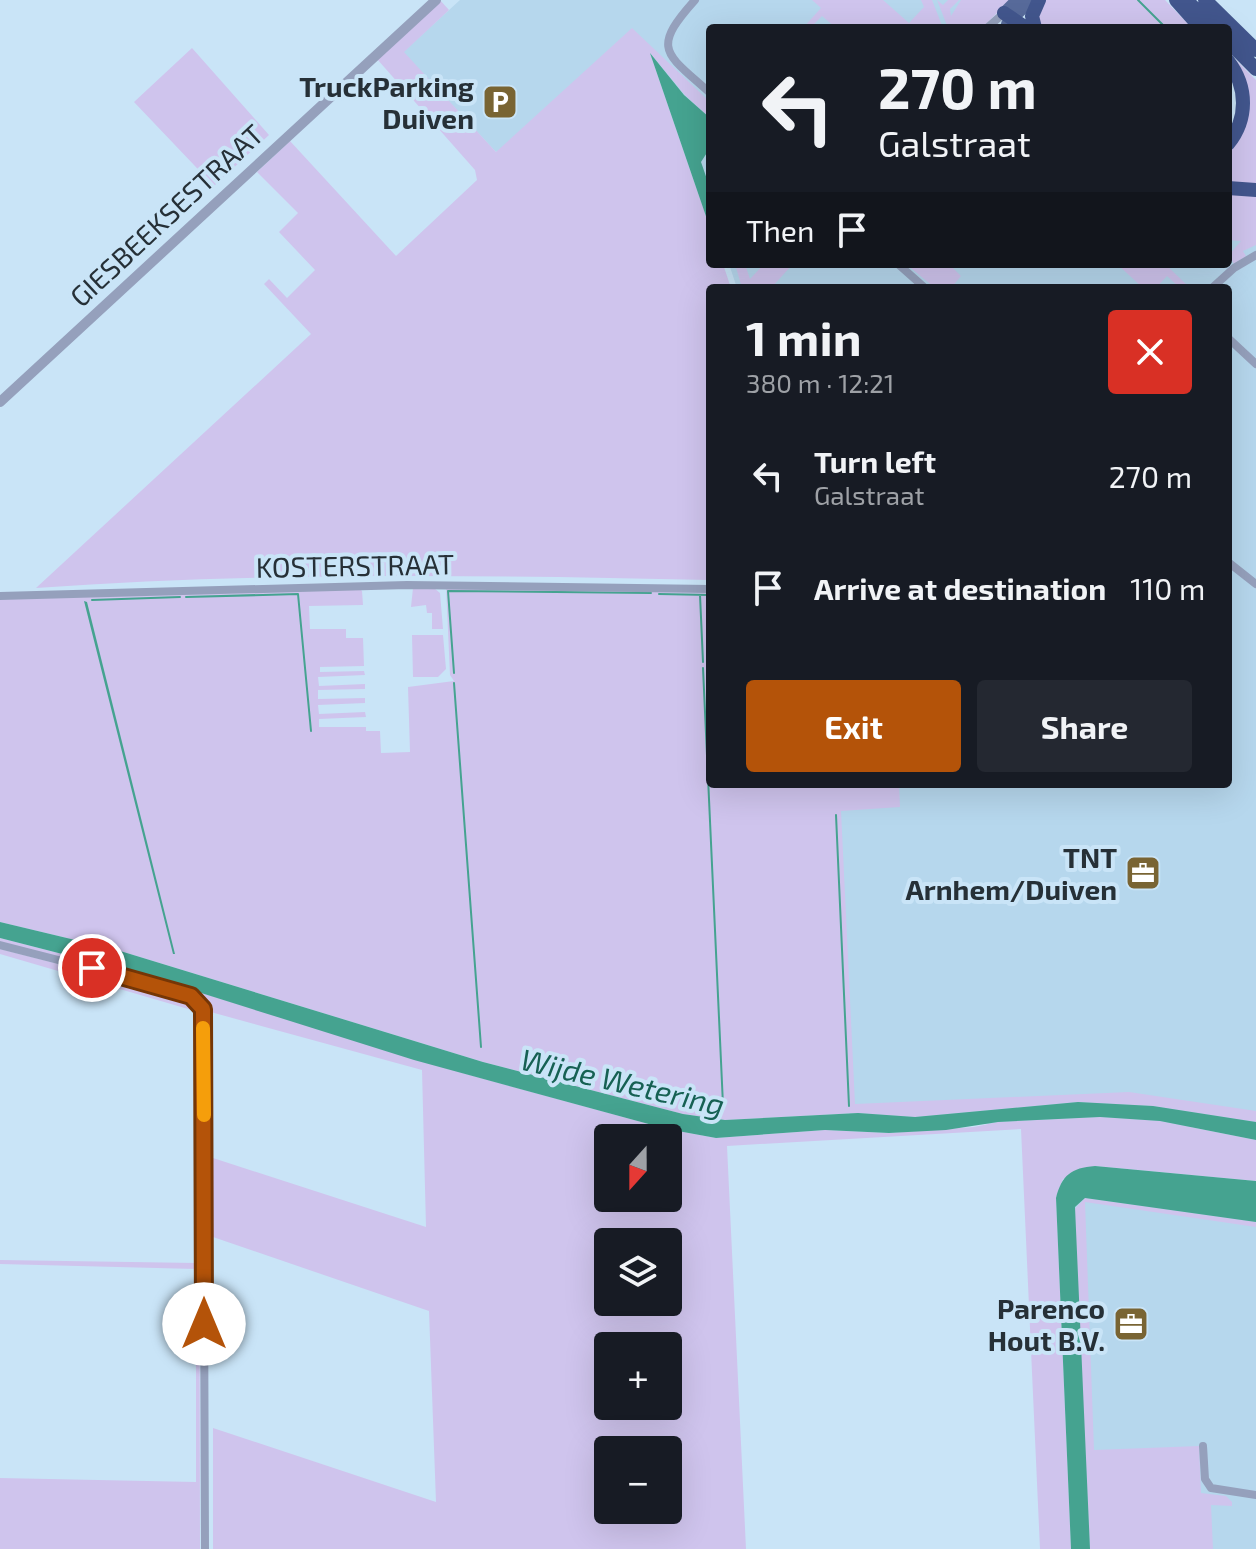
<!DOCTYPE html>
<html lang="en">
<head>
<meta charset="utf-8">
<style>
  :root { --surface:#171b24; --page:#242831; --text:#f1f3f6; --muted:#9ea1a6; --accent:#b45309 }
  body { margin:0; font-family:"Exo 2",sans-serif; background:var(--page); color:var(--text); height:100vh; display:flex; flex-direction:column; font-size:30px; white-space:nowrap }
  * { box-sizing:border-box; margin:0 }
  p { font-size:26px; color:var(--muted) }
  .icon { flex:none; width:44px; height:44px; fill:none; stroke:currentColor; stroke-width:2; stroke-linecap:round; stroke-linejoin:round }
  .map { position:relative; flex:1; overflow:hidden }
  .side { position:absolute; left:706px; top:284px; width:526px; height:504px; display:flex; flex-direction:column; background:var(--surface); border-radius:8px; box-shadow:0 8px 32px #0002 }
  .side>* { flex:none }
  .guide { position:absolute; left:706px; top:24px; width:526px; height:244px; border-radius:8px; box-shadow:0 8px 32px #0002; background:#171b24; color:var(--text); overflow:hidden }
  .needle { width:52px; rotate:201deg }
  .fabs { position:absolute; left:594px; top:1124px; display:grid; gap:16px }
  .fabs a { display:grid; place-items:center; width:88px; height:88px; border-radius:8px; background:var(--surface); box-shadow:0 8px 32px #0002; font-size:40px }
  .pin { position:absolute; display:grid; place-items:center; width:68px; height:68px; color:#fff; margin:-34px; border:4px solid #fff; border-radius:50%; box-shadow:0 2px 8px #0007 }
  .me { position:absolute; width:88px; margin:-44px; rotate:0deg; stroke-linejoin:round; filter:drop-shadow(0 0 6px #0008) }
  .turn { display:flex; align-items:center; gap:28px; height:168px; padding:0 40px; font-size:36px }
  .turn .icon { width:104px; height:104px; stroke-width:2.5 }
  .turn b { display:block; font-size:56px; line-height:68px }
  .then { display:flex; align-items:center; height:76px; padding:0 40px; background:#0003; gap:16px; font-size:30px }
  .round { display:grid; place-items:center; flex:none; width:84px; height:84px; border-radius:8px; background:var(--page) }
  .head { display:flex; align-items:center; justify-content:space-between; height:136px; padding:0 40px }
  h1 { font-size:48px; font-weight:700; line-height:60px }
  .button { display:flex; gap:16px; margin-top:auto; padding:16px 40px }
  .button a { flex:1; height:92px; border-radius:8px; background:var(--accent); color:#fff; font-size:32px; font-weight:700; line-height:92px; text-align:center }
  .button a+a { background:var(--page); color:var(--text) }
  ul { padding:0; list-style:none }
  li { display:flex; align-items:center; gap:24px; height:112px; padding:0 40px }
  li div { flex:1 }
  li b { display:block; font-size:30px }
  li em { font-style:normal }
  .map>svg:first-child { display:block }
  .built { fill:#b6d7ed }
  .green { fill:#cfc4ed; fill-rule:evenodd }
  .water { fill:#45a390 }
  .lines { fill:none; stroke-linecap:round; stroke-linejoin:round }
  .stream { stroke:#45a390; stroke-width:2 }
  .minor { stroke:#95a0bc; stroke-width:8 }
  .tertiary { stroke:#95a0bc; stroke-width:10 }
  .primary { stroke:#576a9a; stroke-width:12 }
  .motorway { stroke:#42568d; stroke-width:14 }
  .route-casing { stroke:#753606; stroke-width:20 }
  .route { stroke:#b45309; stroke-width:14 }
  .slow { stroke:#f59e0b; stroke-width:14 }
  .labels { text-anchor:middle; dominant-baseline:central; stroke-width:8; stroke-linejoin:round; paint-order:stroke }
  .poi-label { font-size:28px; font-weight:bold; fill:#263037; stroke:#c9e4f7; text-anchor:end }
  .street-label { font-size:28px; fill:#263037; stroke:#c9e4f7 }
  .water-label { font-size:30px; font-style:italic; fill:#166153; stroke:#c9e4f7 }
</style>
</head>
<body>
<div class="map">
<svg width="1256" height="1549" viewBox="0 0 1256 1549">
  <rect width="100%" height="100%" fill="#c9e4f7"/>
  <path class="built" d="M460,0H961L963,28H710V210L652,59L496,152L403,52Z
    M1228,218L1256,219V1128L850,1122L832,784H1228V288H737L729,264H1228Z
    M1083,1178L1256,1199V1549H1082L1063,1201Z"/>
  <path class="green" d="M440,0L449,10L404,52L496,152L632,28L710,102V118L685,95L650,53L710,228V264H723L731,288H710V580C485,575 260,572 36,588L311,334L264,284L269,279L287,298L315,270L279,232L298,213L257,172L290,141L396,256L477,180L475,170L377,59Z
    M812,0H883L909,23L924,7L921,0H932L943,28H836L822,16L810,28H803L821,8Z
    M937,0L943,5L948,0H959L950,9L951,16L961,0H1010L982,28H948Z
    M1043,0H1165L1192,28H1039L1038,7Z
    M192,48L269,135L214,186L134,102Z
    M1228,52L1256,80V188L1228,185V149L1245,120Z
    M1228,194L1256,196V245L1243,251L1246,256L1234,264L1231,259L1228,261V256L1241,241L1228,240Z
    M735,264H745L750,279L764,264H793L771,288H742Z
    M906,264H949L961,276L951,288H935Z
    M1117,264H1165L1186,284L1180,288L1167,276L1156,288H1143Z
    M446,586L710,590V784H899L900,807L841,811L855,1104L1129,1092L1256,1111V1122L1153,1106L1078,1102L915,1117L858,1113L725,1120L683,1114L483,1062L117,950L0,922V598L359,588L362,591L363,605L309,606L310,629H346V638H363L364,666L320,667V672L364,671L365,675L318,677L319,686L365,684V689L318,690V699L365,698V703L318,705L319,714L365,712L366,717L319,719V727H366V731H380L381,753L410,752L408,687L454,681L450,675Z
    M413,588H434L440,593L443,629H432V613H427L426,605L411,607Z
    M412,635H443L446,669L438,677H413Z
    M0,938L144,975L466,1074L667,1129L716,1138L825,1130L889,1133L974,1127L998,1122L1100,1117L1160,1121L1256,1140V1181L1095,1166L1063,1179L1056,1198L1071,1549H1040L1021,1129L727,1146L746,1549H213V1428L436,1502L429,1311L213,1237V1158L426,1227L422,1070L207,1011L201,998L182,989L0,942ZM608,1138H668V1198H608ZM608,1242H668V1302H608ZM608,1346H668V1406H608ZM608,1450H668V1510H608Z
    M0,949L180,995L189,999L199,1010L200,1549H0V1478L196,1482V1269L0,1264V1260L196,1263L195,1011L0,954Z
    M1085,1198L1256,1222V1227L1085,1202L1094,1450L1199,1446L1201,1493L1226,1496L1232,1502V1506L1211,1505L1213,1549H1090L1073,1211Z"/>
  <path class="water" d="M650,53L684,95L710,118V148L701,162L710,188V228Z
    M84,601L87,602L175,954H173Z
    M0,922L117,950L483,1062L683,1114L725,1120L858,1113L915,1117L1078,1102L1153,1106L1256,1122V1140L1160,1121L1100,1117L998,1122L946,1130L889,1133L825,1130L716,1138L667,1129L414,1060L144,975L0,938Z
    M1095,1166L1256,1181V1222L1085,1198L1075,1207L1090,1549H1071L1056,1198C1062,1175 1071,1168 1095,1166Z"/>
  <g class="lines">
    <path class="stream" d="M1138,0L1166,28
      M659,594L710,595
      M700,595L703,662
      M186,597L298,594L311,731
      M92,600L180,597
      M703,668L723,1105
      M454,673L448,591L651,593
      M454,683L481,1047
      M836,815L849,1106"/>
    <path class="minor" d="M695,0C650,50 666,53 710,93
      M987,28L1004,13
      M898,264L925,288
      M1212,288L1234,268L1256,255
      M1228,338L1256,364
      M1228,562L1256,584
      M0,596L407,585L710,589
      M0,945L164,987L191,996L203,1009L205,1549
      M1203,1446L1205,1479L1211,1488L1256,1495"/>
    <path class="tertiary" d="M0,402L436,0"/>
    <path class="primary" d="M1004,13L1017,0
      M1007,24L1031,0"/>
    <path class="motorway" d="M1176,0L1201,28
      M1186,0L1215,28
      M1205,0L1256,50
      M1004,13L1026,28
      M1035,28L1032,16L1039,0
      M1228,41L1256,69
      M1228,61C1248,87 1248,119 1228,144
      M1228,188L1256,190"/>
  </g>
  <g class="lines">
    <defs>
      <path id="route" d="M92,968L191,996L203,1009L204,1324"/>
    </defs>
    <use href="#route" class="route-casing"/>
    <use href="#route" class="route"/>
    <path class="slow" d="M203,1028L204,1115"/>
  </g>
  <defs>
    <symbol id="parking-square" viewBox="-11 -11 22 22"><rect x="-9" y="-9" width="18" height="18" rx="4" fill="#796433" stroke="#c9e4f7"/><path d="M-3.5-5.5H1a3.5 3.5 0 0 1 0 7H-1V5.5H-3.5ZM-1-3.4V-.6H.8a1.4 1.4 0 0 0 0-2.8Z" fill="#fff"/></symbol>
    <symbol id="office-square" viewBox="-11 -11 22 22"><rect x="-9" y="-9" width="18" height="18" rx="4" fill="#796433" stroke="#c9e4f7"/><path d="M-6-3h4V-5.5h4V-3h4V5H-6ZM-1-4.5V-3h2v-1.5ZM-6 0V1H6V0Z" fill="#fff"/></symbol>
  </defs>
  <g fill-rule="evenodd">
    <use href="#parking-square" x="480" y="82" width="40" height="40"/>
    <use href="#office-square" x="1123" y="853" width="40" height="40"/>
    <use href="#office-square" x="1111" y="1304" width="40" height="40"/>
  </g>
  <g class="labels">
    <g class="poi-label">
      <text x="474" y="86">TruckParking<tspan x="474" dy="32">Duiven</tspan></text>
      <text x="1117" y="857">TNT<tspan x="1117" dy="32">Arnhem/Duiven</tspan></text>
      <text x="1105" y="1308">Parenco<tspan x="1105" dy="32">Hout B.V.</tspan></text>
    </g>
    <g class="street-label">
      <text transform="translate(166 215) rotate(-43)">GIESBEEKSESTRAAT</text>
      <text transform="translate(355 565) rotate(-1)">KOSTERSTRAAT</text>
    </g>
    <g class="water-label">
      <text transform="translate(623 1081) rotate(13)">Wijde Wetering</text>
    </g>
  </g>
</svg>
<div class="fabs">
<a><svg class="needle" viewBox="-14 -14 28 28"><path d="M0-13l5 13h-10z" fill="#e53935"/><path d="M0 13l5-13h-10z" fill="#9ea1a6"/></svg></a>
<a><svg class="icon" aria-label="layers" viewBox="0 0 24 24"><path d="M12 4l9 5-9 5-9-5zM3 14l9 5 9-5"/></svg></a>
<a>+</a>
<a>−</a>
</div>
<div class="pin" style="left:92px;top:968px;background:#d93025"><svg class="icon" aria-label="arrive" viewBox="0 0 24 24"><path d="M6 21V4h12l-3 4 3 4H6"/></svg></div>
<svg class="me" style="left:204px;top:1324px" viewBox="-20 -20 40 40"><circle r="19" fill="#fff"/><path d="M0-13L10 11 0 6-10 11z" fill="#b45309"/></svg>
<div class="guide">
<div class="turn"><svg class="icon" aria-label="left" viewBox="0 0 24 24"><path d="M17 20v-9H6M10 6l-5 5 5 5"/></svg><div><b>270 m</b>Galstraat</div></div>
<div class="then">Then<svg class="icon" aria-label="arrive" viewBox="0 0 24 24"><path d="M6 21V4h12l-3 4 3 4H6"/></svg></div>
</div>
<section class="side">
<div class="head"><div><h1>1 min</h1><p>380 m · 12:21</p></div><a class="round" style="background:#d93025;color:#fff"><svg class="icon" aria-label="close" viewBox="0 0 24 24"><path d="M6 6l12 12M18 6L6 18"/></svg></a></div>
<ul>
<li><svg class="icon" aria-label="left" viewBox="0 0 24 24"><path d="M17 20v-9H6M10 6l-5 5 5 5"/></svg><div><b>Turn left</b><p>Galstraat</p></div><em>270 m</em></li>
<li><svg class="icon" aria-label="arrive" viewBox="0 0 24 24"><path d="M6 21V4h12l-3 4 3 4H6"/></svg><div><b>Arrive at destination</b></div><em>110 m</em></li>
</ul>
<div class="button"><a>Exit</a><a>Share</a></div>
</section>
</div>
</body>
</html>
